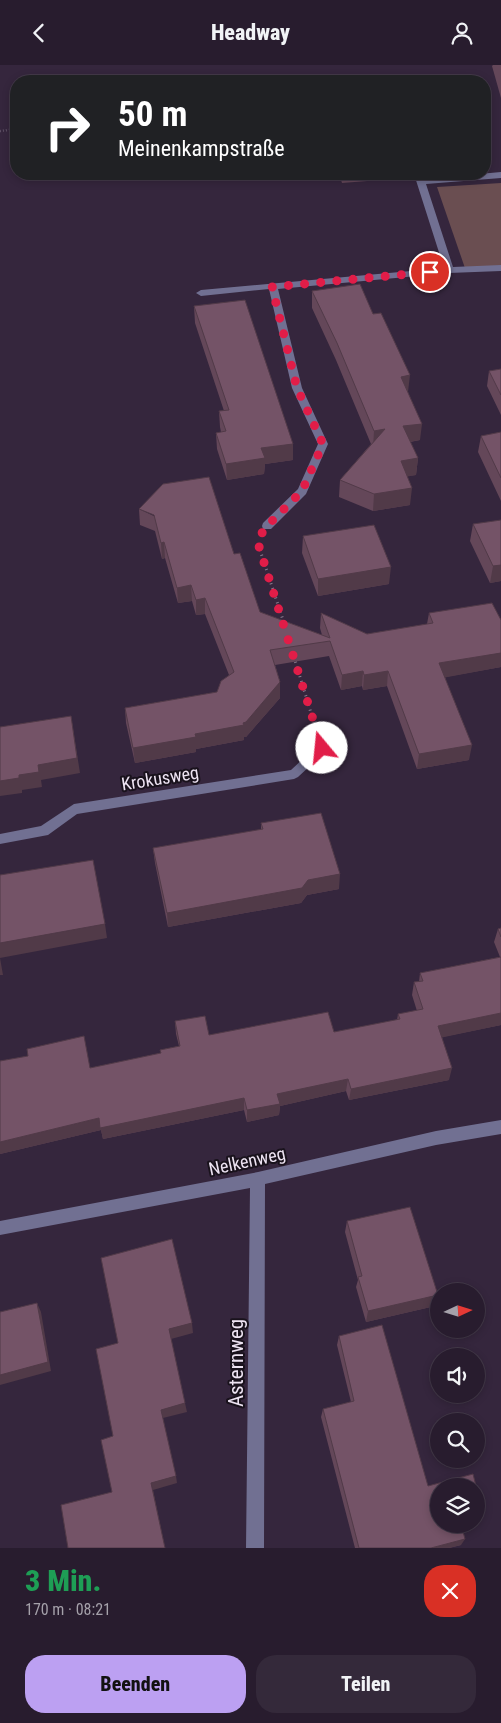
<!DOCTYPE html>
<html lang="de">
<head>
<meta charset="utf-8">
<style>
  :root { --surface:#281c2e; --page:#34293a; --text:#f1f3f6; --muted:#a5a1aa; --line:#443a4a; --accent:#bca0f2 }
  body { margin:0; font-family:"Roboto Condensed",sans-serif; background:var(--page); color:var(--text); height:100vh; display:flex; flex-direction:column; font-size:19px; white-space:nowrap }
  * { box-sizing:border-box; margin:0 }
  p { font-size:16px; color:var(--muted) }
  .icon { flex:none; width:28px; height:28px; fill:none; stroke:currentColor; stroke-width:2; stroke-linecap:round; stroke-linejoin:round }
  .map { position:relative; height:1483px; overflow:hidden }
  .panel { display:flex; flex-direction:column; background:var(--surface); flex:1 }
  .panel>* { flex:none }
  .banner { position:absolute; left:10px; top:10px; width:481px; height:105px; border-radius:20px; box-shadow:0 2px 8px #0003,0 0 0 1px var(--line); background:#202124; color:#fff; overflow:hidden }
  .needle { width:32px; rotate:86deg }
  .fabs { position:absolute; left:430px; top:1218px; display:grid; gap:10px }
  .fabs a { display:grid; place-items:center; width:55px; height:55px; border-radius:50%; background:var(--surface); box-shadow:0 2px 8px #0003,0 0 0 1px var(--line); font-size:25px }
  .pin { position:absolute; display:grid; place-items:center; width:42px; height:42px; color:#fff; margin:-21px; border:2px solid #fff; border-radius:50%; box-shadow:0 1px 5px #0007 }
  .me { position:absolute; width:55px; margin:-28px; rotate:343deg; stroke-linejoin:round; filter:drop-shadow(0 0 4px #0008) }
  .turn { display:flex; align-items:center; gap:18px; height:105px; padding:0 25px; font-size:22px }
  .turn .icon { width:65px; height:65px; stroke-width:2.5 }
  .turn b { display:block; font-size:35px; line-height:42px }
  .round { display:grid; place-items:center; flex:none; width:52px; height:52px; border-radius:20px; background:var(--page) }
  .head { display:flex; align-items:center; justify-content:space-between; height:85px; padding:0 25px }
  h1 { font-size:30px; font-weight:800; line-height:38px; color:#1e9e55 }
  .action { display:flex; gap:10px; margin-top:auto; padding:10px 25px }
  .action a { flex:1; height:58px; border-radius:20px; background:var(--accent); color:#111; font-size:20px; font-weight:800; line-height:58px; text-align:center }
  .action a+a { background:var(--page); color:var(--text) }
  header { display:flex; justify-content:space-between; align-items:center; height:65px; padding:0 25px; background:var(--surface); font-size:22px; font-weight:800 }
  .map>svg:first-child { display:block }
  .green { fill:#6a4e51 }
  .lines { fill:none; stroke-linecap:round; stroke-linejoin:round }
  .path-far1 { stroke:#86798c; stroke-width:2.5; stroke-dasharray:0.5 2.5; stroke-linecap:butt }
  .path { stroke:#86798c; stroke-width:3; stroke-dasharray:1 4; stroke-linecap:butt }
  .minor { fill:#717092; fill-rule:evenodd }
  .wall { fill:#644759 }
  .shaded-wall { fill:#513a48 }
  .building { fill:#745367; stroke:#513a48 }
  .route { stroke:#e11d48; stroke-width:9; stroke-dasharray:0 16.2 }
  .labels { text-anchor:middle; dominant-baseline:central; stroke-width:4; stroke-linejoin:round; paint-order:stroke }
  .street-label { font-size:18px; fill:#ede3f2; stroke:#19121c }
  .near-street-label { font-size:21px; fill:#ede3f2; stroke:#19121c }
</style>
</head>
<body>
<header><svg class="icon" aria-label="back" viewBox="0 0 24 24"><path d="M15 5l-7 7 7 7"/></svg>Headway<svg class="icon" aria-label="person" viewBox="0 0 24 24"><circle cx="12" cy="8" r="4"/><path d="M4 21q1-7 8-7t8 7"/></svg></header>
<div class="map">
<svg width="501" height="1483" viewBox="0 0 501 1483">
  <rect width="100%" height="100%" fill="#35263d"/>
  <path class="green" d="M501,118V203L466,206L437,122Z"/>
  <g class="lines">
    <path class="path-far1" d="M0,66L16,64"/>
    <path class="path" d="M260,485L284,558
      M294,592L315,661"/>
    <path class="minor" d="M501,107V113L426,119L453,202L501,200V206L449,208L278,224L302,323L328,379L306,429L271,464H263L262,461L263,458L298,424L318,379L292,323L269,224L201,231L196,228L201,225L444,203L414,109H422L424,114Z
      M322,678L328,683L326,686L298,712L294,714L77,749L48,770L0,779V769L41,761L74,739L291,705L318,680Z
      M501,1055V1069L436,1080L265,1119L264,1483H246L250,1123L0,1170V1156L258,1107L436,1066Z"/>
  </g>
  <path class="wall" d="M493,0H501V33L492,1Z
    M339,109H380V115L342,118Z
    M312,226L373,249L408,327L420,375L410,377L418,393L416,410L407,411L410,440L373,446L339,432L340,415L371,379L336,295L312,243Z
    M194,241L293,395L265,399L264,409L227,415L217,384L216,368L221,367L220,362L219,346H224L195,258Z
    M501,304V350L487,321L489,306Z
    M501,367V436L478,387L481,371Z
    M139,444L234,489L260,547L322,570L320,563L321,548L367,569L427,559L429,548L501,602L445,612L469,695L417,704L387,621L363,625L362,621L341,625L329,591L275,600L280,617V633L246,672H244V675L196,684V687L135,698L126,658L125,643L217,627L229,610L205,549L196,550L192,536L178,538L165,493L162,494L155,466L140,460Z
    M473,459L501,516L490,518L470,476Z
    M303,471L389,519L318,531L302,488Z
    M261,758L339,824L307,830L301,838L168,862L155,798L153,783L261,765Z
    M501,863V960L442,972L449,1015L349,1035L346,1026L280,1041L279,1050L247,1057L244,1045L103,1074L101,1065L0,1089V996L28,991L90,1003L161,988L160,985L179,981L176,969L175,956L209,970L334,967L397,955L398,949L417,946L412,930L414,917H419L420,908L500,892L494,877L498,864Z
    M347,1156L435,1241L366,1257L356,1222L358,1215L345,1167Z
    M339,1271L428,1421H439L461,1480L449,1483H355L321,1352L323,1344L351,1337L337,1280Z"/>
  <path class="shaded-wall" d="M410,310L408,327L399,328L401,312Z
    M422,359L420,375L402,378L403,361Z
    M385,364L373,383L374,366Z
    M293,379V395L265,399L264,409L227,415L226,399L261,383Z
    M418,393L416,410L399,413L401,396Z
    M412,423L410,440L373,446L374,429Z
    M164,477L165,493L162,494L161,478Z
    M501,500V516L490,518L493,501Z
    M391,502L389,519L318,531V514Z
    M191,520L192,536L178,538L177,523Z
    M205,533V549L196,550V535Z
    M501,588V602L437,614L439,598Z
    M363,606L362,621L341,625L342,610Z
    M388,606L387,621L363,625L364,610Z
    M280,617V633L246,672H244V675L196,684V687L135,698L133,683L243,658Z
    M71,651L80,708L41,715L42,722L22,725V728L0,731V716L19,710L38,700Z
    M472,680L469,695L417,704L419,689Z
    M340,809L339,824L307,830L301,838L168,862L167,848L308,815Z
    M105,859L107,873L0,893L3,910H0V878Z
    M501,948V960L435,974L438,961Z
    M452,1003L449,1015L349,1035L351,1024Z
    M348,1014L346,1026L280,1041L279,1050L247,1057V1045L277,1029Z
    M244,1033V1045L103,1074L101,1065L0,1089V1077L99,1053Z
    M438,1230L435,1241L366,1257L368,1246Z
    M37,1238L41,1247L51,1306L0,1320V1310Z
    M192,1258L193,1268L171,1274L169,1264Z
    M185,1338L187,1347L163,1353L161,1345Z
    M176,1411L177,1418L153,1425L165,1483L151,1418Z
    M482,1441L478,1447L476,1448V1442Z
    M465,1474L461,1480L449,1483H431Z"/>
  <path class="building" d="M360,219L373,249L381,248L410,310L401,312L422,359L403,361L418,393L401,396L412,423L374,429L340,415L385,364L374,366L337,278L312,226Z
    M245,235L293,379L261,383L265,393L226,399L216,368L226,366L219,346L229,345L194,241Z
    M501,304V330L489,306Z
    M501,367V413L481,371Z
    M209,412L234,489L240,488L260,547L330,573L321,548L367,569L433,558L429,548L492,538L501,555V588L439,598L472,680L419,689L388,606L364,610L363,606L342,610L330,576L270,585L280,617L246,657L243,658L244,660L195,669L196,672L133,683L125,643L217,627L221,616L234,607L205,533L196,535L191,520L177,523L164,477L161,478L154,450L139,444L163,419Z
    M501,455V500L493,501L473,459Z
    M374,460L391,502L318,514L303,471Z
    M71,651L77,693L38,700L39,707L19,710V713L0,716V662Z
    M321,748L340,809L308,815L302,823L167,848L153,783L263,764L261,758Z
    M93,795L105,859L0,878V810Z
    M501,863V872L498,864Z
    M501,892V948L438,961L452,1003L351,1024L348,1014L277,1029L280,1039L247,1045L244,1033L100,1063L99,1053L0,1077V996L28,991L27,984L84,971L90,1003L161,988L160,985L180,981L175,956L205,951L209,970L328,947L334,967L400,954L398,949L423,944L414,917L423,916L420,908Z
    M410,1142L438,1230L368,1246L358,1212L362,1211L347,1156Z
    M172,1174L192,1258L169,1264L185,1338L161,1345L176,1411L151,1418L165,1483H68L61,1440L112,1427L101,1375L113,1371L96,1284L118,1278L101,1193Z
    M37,1238L48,1297L0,1310V1247Z
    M382,1260L428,1421L473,1409L476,1421H439V1459H461L465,1474L431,1483H359L323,1344L354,1336L339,1271Z
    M476,1421L482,1441L476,1442Z"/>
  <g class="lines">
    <path class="route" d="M322,683L257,475L267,461L302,426L323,379L297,323L272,222L430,207"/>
  </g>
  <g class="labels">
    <g class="street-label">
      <text transform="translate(160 713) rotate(-9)">Krokusweg</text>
      <text transform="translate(247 1096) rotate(-12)">Nelkenweg</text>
    </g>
    <g class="near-street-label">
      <text transform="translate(236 1298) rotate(-90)">Asternweg</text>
    </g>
  </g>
</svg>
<div class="fabs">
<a><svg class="needle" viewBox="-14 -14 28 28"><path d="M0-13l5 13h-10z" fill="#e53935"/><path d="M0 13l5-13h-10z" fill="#a5a1aa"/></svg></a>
<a><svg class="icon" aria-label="sound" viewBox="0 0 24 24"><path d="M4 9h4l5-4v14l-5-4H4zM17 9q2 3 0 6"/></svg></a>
<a><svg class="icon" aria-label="search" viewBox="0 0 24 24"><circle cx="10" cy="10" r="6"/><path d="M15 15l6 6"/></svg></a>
<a><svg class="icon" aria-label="layers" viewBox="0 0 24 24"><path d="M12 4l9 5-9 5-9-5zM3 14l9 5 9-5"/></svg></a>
</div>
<div class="pin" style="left:430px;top:207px;background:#d93025"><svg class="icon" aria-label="arrive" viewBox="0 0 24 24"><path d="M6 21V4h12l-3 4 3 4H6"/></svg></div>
<svg class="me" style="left:322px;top:683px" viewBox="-20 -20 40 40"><circle r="19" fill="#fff"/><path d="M0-13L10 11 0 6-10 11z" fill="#e11d48"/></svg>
<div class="banner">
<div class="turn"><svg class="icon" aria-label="right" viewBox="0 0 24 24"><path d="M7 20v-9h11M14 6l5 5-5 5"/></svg><div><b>50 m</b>Meinenkampstraße</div></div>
</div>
</div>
<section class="panel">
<div class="head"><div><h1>3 Min.</h1><p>170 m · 08:21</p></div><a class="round" style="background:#d93025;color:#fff"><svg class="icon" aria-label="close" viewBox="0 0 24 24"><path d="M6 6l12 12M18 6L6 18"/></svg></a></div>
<div class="action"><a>Beenden</a><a>Teilen</a></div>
</section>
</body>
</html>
